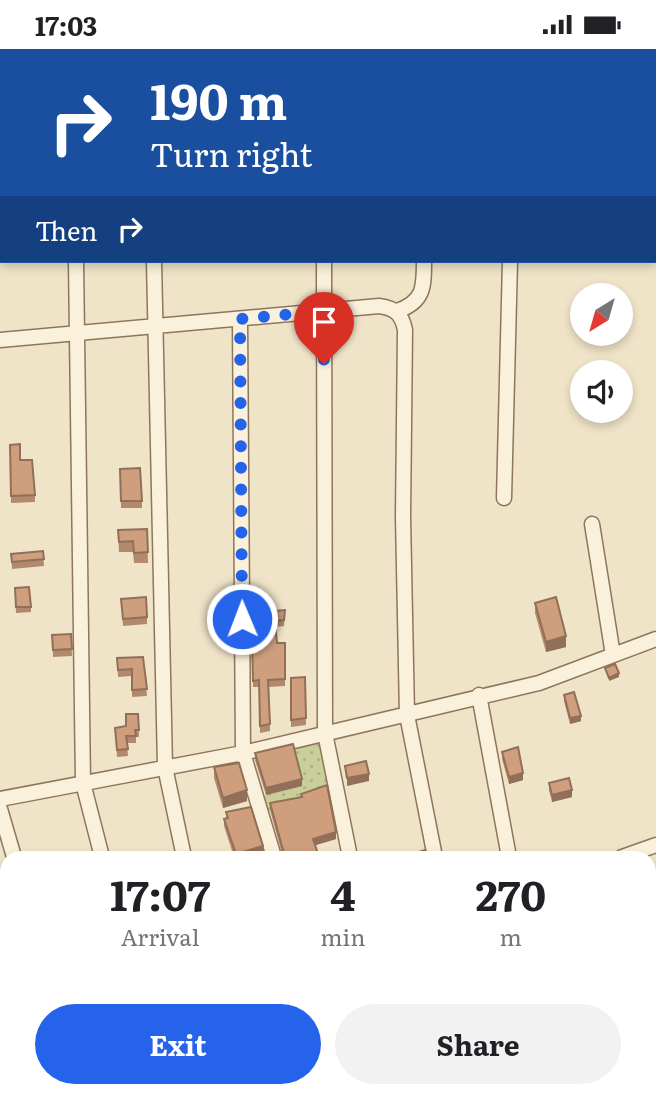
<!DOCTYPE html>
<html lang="en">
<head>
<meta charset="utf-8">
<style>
  :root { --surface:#fff; --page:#f2f2f2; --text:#202124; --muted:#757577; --accent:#2563eb }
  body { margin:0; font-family:Literata,serif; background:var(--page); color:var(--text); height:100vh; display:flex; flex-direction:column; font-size:26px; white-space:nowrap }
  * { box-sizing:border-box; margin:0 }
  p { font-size:23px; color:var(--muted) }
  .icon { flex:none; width:38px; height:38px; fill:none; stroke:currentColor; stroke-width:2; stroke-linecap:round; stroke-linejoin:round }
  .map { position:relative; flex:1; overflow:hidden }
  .panel { position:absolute; left:0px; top:802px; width:656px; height:247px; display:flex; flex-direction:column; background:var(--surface); border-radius:21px 21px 0 0; box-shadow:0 4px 10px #0003 }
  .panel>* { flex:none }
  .guide { position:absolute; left:0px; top:0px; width:656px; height:214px; box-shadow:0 4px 10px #0003; background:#1a4fa0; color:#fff; overflow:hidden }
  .needle { width:46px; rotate:217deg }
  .buttons { position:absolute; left:570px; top:234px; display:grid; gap:14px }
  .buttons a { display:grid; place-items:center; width:63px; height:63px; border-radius:50%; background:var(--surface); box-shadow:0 4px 10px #0003; font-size:35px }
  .pin { position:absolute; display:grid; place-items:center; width:60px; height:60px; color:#fff; margin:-72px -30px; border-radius:50% 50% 50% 0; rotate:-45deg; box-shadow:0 0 7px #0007 }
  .pin .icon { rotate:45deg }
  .me { position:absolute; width:77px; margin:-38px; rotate:359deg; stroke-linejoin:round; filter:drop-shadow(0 0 5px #0008) }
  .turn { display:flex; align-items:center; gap:24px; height:147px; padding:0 35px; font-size:32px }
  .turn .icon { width:91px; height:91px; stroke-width:2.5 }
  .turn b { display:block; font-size:49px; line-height:60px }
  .then { display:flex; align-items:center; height:66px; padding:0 35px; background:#0003; gap:14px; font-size:26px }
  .eta { display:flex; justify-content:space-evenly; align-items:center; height:119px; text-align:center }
  .eta b { font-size:42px; font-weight:700; line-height:49px }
  .button { display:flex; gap:14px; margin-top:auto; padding:14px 35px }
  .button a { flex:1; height:80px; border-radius:42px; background:var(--accent); color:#fff; font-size:28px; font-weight:700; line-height:80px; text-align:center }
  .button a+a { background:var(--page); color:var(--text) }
  .status { display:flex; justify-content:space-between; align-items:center; height:49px; padding:0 35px; background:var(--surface); direction:ltr }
  .status svg { height:19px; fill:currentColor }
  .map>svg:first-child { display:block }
  .grass { fill:url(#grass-dots) }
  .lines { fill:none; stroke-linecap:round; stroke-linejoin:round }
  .minor-casing { stroke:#8d765c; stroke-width:17 }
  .minor { stroke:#faf1dc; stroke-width:14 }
  .wall { fill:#b2896c }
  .shaded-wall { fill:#916f58 }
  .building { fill:#cf9f7d; stroke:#916f58; stroke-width:2 }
  .route { stroke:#2563eb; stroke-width:12; stroke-dasharray:0 21.6 }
</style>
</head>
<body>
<div class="status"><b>17:03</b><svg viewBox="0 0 49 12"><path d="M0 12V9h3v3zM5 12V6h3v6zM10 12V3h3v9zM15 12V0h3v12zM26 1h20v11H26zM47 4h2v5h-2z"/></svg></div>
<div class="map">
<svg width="656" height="1048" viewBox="0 0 656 1048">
  <defs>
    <pattern id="grass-dots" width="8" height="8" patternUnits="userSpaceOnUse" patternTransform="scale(1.75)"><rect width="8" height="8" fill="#c9cf9b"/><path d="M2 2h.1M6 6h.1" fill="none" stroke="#aeb285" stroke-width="1.8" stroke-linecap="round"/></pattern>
  </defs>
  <rect width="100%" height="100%" fill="#f0e4c8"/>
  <path class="grass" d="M325,684L336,739L301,752V755L268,762L263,747L301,737L292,693Z"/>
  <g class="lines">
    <defs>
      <path id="minor" d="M242,0V2
        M510,0V2
        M78,2V0
        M156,2V0
        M324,2V0
        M423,2V0
        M76,212L83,734L102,808
        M154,212L165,718L184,808
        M324,212L325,684L350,808
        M397,262C424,253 424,238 424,212
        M240,270L243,704L274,808
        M0,291L379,257C395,259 402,265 405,281L403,468L407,666L435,808
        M504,449L510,212
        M592,475L613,606
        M479,646L509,808
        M0,750L243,704L539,634L656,590
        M0,760L14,808
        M622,808L656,796
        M649,884L656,881
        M649,969L656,967
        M79,1041L81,1048
        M161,1041L162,1048
        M248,1041L250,1048
        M346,1041L348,1048
        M558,1041L560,1048
        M417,1048L436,1041
        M648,1048L656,1045"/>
    </defs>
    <use href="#minor" class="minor-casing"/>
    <use href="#minor" class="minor"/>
  </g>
  <path class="wall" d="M10,396L20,411L35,446V453L11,454Z
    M120,420L142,452V459H121Z
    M147,480L148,514H134L133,503H119L118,481Z
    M43,502L44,517L12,520L11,505Z
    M15,539L31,558V563L16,564Z
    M121,550L147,568V575L123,577Z
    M535,554L566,598L546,603L535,564Z
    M285,561L284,577L276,578L277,594H285V637L269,638L270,682L260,684L259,638H253L252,593H262L261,580L252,581V564Z
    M71,585L72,607L53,608L52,586Z
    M143,608L147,647L132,648V627L118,628L117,609Z
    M305,628L306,676L291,678V629Z
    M564,646L581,672L570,675L564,652Z
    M138,665L139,688H136V694H127L128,707L117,708L115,679L126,677Z
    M502,703L523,731L509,735L502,710Z
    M255,704L302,737L266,746L255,711Z
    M214,718L247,752L223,759L214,729Z
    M549,734L572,748L552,753L549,741Z
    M301,745L336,790L315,796L319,808H283L270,761V754L301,748Z
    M226,763L263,804L249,808H234L224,777V770L226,769Z
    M7,843V886H2L0,868Z
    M649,996L656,1024V1030L649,1031Z
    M374,1041H391V1048H376Z"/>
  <path class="shaded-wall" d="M566,587V598L546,603V593Z
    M619,624V628L609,632V629Z
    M581,667V672L570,675V669Z
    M523,724V731L509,735V728Z
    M369,725V732L347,737V729Z
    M302,730V737L266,746V739Z
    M247,741V752L223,759V749Z
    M572,741V748L552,753V746Z
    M336,783V790L313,797V790Z
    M263,797V804L249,808H236V805Z
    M656,905V913L649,915V908Z
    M7,930V937L0,939V932Z
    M51,1041H70V1044L52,1048H47V1042Z
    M493,1041H502V1046L493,1048Z
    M391,1042V1048H379V1047Z
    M518,1043V1048H504V1046Z"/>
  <path class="building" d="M20,395V411H32L35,446L11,447L10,396Z
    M140,419L142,452H121L120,420Z
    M147,480L148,503L134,504L133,492L119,493L118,481Z
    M43,502L44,510L12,513L11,505Z
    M29,538L31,558H16L15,539Z
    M146,548L147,568L123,570L121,550Z
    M556,548L566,587L546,593L535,554Z
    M285,561L284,571L275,572L277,594H285V630L268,631L270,675L260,677L259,631L253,632L252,593H263L261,573L252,574V564Z
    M71,585L72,600L53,601L52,586Z
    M143,608L147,640L132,641V620L118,621L117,609Z
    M615,615L619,624L609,629L605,619Z
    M305,628L306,669L291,671V629Z
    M574,643L581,667L570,669L564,646Z
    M126,665H138L139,681H135L136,687H126L128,700L117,701L115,679L126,677Z
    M293,695L302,730L266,739L255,704Z
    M518,698L523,724L509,728L502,703Z
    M366,712L369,725L347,729L345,717Z
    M239,714L247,741L223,749L214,718Z
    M569,729L572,741L552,746L549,734Z
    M327,736L336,783L313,790L319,808H285L270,754L302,748L301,745Z
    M251,758L263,797L236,805L224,770L228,769L226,763Z
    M425,801L429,808H404Z
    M342,805L343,808H330Z
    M7,843V878L2,879L0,861V845Z
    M649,886H652L656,899V905L649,908Z
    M5,918L7,921V930L0,932V919Z
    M649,996L656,1024L649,1025Z
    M377,1041H391V1042L379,1047Z
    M503,1041H518V1043L504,1046Z
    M583,1041H598L600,1048H570L569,1046Z"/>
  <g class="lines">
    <path class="route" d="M242,570L240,270L323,262L324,315"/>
  </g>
</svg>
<div class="buttons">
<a><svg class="needle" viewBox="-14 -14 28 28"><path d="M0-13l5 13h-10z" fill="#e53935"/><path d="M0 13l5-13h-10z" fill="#757577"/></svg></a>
<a><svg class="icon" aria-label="sound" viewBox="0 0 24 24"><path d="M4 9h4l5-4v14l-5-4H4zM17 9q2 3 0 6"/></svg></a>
</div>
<div class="pin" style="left:324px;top:315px;background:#d93025"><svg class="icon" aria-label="arrive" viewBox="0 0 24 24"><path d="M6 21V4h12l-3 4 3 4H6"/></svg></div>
<svg class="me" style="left:242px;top:570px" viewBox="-20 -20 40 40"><circle r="17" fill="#2563eb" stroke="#fff" stroke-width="3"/><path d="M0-11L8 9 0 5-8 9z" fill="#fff"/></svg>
<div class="guide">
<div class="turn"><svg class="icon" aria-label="right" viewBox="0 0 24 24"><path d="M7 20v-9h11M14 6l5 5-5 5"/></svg><div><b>190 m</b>Turn right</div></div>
<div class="then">Then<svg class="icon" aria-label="right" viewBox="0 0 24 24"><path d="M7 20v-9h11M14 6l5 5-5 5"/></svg></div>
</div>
<section class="panel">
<div class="eta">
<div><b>17:07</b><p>Arrival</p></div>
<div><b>4</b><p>min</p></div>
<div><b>270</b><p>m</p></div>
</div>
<div class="button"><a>Exit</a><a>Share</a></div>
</section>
</div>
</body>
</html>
